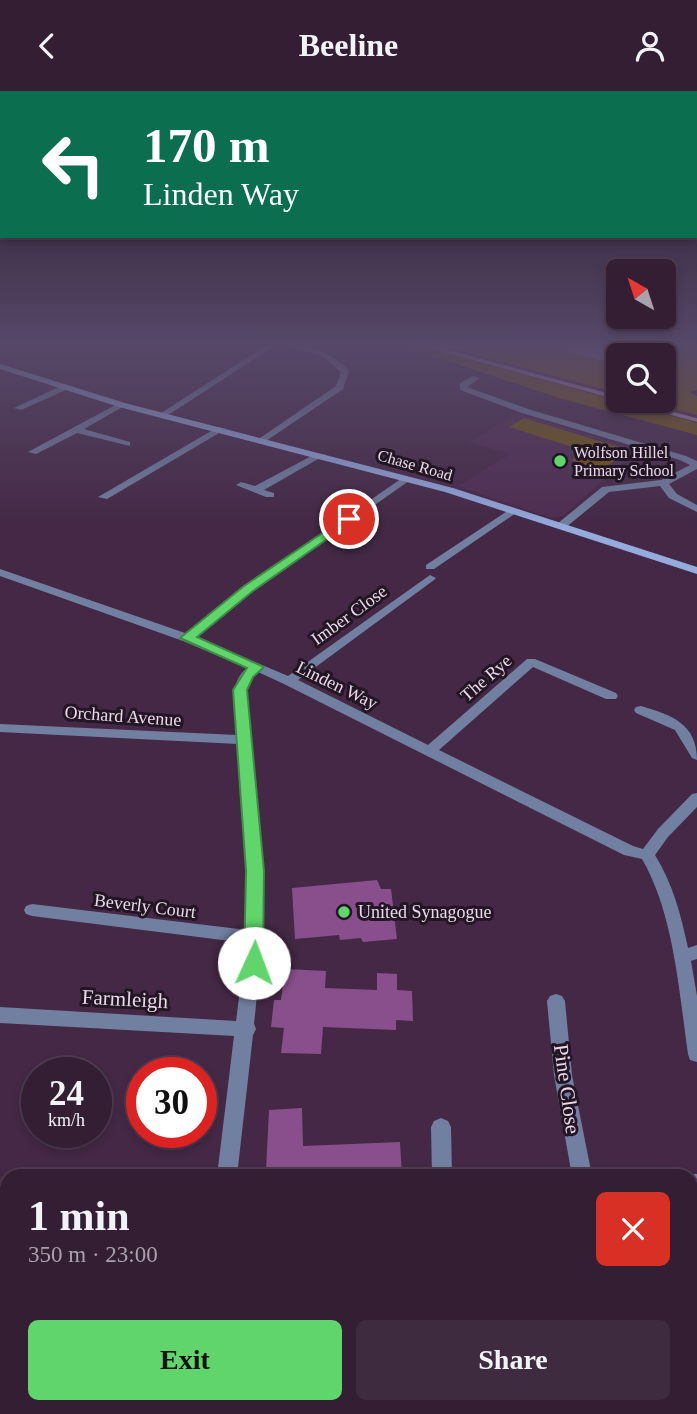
<!DOCTYPE html>
<html lang="en">
<head>
<meta charset="utf-8">
<style>
  :root { --surface:#331e34; --page:#3e2b40; --text:#f1f3f6; --muted:#a9a2ac; --line:#4e3c4f; --accent:#5fd56b }
  body { margin:0; font-family:Georgia,serif; background:var(--page); color:var(--text); height:100vh; display:flex; flex-direction:column; font-size:26px; white-space:nowrap }
  * { box-sizing:border-box; margin:0 }
  p { font-size:23px; color:var(--muted) }
  .icon { flex:none; width:38px; height:38px; fill:none; stroke:currentColor; stroke-width:2; stroke-linecap:round; stroke-linejoin:round }
  .map { position:relative; flex:1; overflow:hidden }
  .side { position:absolute; left:0px; top:1078px; width:698px; height:245px; display:flex; flex-direction:column; background:var(--surface); border-radius:21px 21px 0 0; box-shadow:0 4px 10px #0003,0 0 0 2px var(--line) }
  .side>* { flex:none }
  .banner { position:absolute; left:0px; top:0px; width:698px; height:147px; box-shadow:0 4px 10px #0003,0 0 0 2px var(--line); background:#0b6e4f; color:#fff; overflow:hidden }
  .needle { width:46px; rotate:321deg }
  .controls { position:absolute; left:606px; top:168px; display:grid; gap:14px }
  .controls a { display:grid; place-items:center; width:70px; height:70px; border-radius:10px; background:var(--surface); box-shadow:0 4px 10px #0003,0 0 0 2px var(--line); font-size:35px }
  .speed { position:absolute; left:21px; top:966px; display:flex; gap:14px; font-size:35px; font-weight:700; text-align:center }
  .speed>* { display:grid; place-content:center; width:91px; height:91px; border-radius:50%; background:var(--surface); box-shadow:0 4px 10px #0003,0 0 0 2px var(--line); line-height:1 }
  .speed small { font-size:18px; font-weight:400 }
  .speed .limit { border:10px solid #d22; background:#fff; color:#111 }
  .pin { position:absolute; display:grid; place-items:center; width:60px; height:60px; color:#fff; margin:-30px; border:4px solid #fff; border-radius:50%; box-shadow:0 2px 7px #0007 }
  .me { position:absolute; width:77px; margin:-38px; rotate:2deg; stroke-linejoin:round; filter:drop-shadow(0 0 5px #0008) }
  .turn { display:flex; align-items:center; gap:24px; height:147px; padding:0 28px; font-size:32px }
  .turn .icon { width:91px; height:91px; stroke-width:2.5 }
  .turn b { display:block; font-size:49px; line-height:60px }
  .round { display:grid; place-items:center; flex:none; width:74px; height:74px; border-radius:10px; background:var(--page) }
  .overview { display:flex; align-items:center; justify-content:space-between; height:119px; padding:0 28px }
  h1 { font-size:42px; font-weight:700; line-height:52px }
  .button { display:flex; gap:14px; margin-top:auto; padding:14px 28px }
  .button a { flex:1; height:80px; border-radius:10px; background:var(--accent); color:#111; font-size:28px; font-weight:700; line-height:80px; text-align:center }
  .button a+a { background:var(--page); color:var(--text) }
  header { display:flex; justify-content:space-between; align-items:center; height:91px; padding:0 28px; background:var(--surface); font-size:32px; font-weight:700 }
  .map>svg:first-child { display:block }
  .built { fill:#4e2c50 }
  .green { fill:#72560b }
  .water { fill:#a86baa }
  .building { fill:#894f8c }
  .lines { fill:none; stroke-linecap:round; stroke-linejoin:round }
  .street { fill:#7180a0; fill-rule:evenodd }
  .secondary { fill:#94abde; fill-rule:evenodd }
  .rail { stroke:#a28ba2; stroke-width:3.5 }
  .route { fill:#5fd56b; stroke:#3e8a46; stroke-width:2 }
  .poi-dot { fill:#5fd56b; stroke:#231624; stroke-width:2.5 }
  .labels { text-anchor:middle; dominant-baseline:central; stroke-width:6; stroke-linejoin:round; paint-order:stroke }
  .far-poi-label { font-size:16px; fill:#ebd8eb; stroke:#231624; text-anchor:start }
  .far-street-label { font-size:16px; fill:#ebd8eb; stroke:#231624 }
  .street-label { font-size:18px; fill:#ebd8eb; stroke:#231624 }
  .poi-label { font-size:18px; fill:#ebd8eb; stroke:#231624; text-anchor:start }
  .near-street-label { font-size:21px; fill:#ebd8eb; stroke:#231624 }
</style>
</head>
<body>
<header><svg class="icon" aria-label="back" viewBox="0 0 24 24"><path d="M15 5l-7 7 7 7"/></svg>Beeline<svg class="icon" aria-label="person" viewBox="0 0 24 24"><circle cx="12" cy="8" r="4"/><path d="M4 21q1-7 8-7t8 7"/></svg></header>
<div class="map">
<svg width="697" height="1323" viewBox="0 0 697 1323">
  <rect width="100%" height="100%" fill="#442845"/>
  <path class="built" d="M416,254H440L618,302V310Z
    M618,310H645L697,324V332Z
    M518,322L638,358L563,425L551,427L458,395L510,363L469,351Z"/>
  <path class="green" d="M400,254H416L697,332V344L559,307Z
    M439,254H697V299L689,301L697,305V324L645,310H663V264H618V302Z
    M524,327L629,359L602,379L571,369L579,364L571,361L576,357L509,336Z"/>
  <path class="water" d="M575,254H637L610,272L565,260Z"/>
  <path class="building" d="M377,789L381,798H391L397,848L363,851L361,847L340,849L339,844L295,848L292,797Z
    M285,878L326,880L325,897L377,899V882L397,883V899L412,900L413,930L396,929V939L323,936L321,963L281,962L284,937L271,936L274,909H281Z
    M302,1017L303,1055L400,1051L402,1085H312L294,1083L293,1078L266,1079L269,1019Z"/>
  <g class="lines">
    <path class="street" d="M267,254H276L165,326L158,324Z
      M284,254C311,254 331,261 349,280L343,298L263,352L260,351V347L336,295L341,281L322,265Z
      M473,285L480,287L467,296L528,318L686,365L697,370V378L669,393L677,403L697,414V421L669,407L660,395L609,401L565,437H557V433L602,396L661,389L690,374L680,369L522,322L460,299V292Z
      M65,293L69,296L68,298L21,319L14,317Z
      M119,312L126,314L84,338L130,351V355L77,342L36,363L28,361Z
      M218,336L226,338L107,408L98,406Z
      M317,362L325,364L264,399L274,402V406H266L236,394L241,391L255,395Z
      M405,385L413,387L253,500L196,546L288,585L430,484L436,487L434,489L298,589L428,654L527,568H535L616,602L618,605L616,608H606L533,576L439,659L633,755L643,758L658,738L692,703L697,702V716L668,746L655,764C673,793 681,824 688,857L697,854V868L691,870L697,905V971L690,969L688,963C679,901 674,823 642,768L624,764L284,593L258,581L253,585L247,599L263,780V847L254,933L256,938L253,944L237,1085H217L234,945L0,932V916L236,930L246,852L32,825L26,823L24,819L26,815L32,813L247,839V780L238,653L0,641V633L237,644C235,623 227,592 247,577L183,550L0,485V478L185,542L245,496Z
      M512,417L516,418V422L434,478H426V474Z
      M641,615C672,624 697,633 697,669L692,667L675,639L636,622L634,619L636,616Z
      M556,903L562,905L565,910L572,984L592,1085H572L554,984L547,910L550,905Z
      M441,1027L448,1030L451,1036L452,1085H432L431,1036L434,1030Z
      M691,1083H697V1103H691V1085H686Z
      M0,1245H7V1269H0Z
      M691,1258L697,1259V1283L691,1282Z
      M139,1316H163L162,1323H138Z
      M460,1316H484V1323H460Z"/>
    <path class="secondary" d="M0,273L125,312L453,397L697,476V483L445,401L119,316L0,278Z"/>
    <path class="rail" d="M424,254L618,307
      M626,310L697,329"/>
  </g>
  <linearGradient id="sky" x2="0" y2="1"><stop stop-color="#251626"/><stop offset="0.58" stop-color="#564868"/><stop offset="1" stop-color="#564868" stop-opacity="0"/></linearGradient>
  <rect width="697" height="439" fill="url(#sky)"/>
  <path class="route" d="M349,424L353,425V430L253,500L197,546L264,576L253,586L247,599L264,780L263,872L260,878H247L244,872L246,780L233,599L247,577L180,547L244,495Z"/>
  <g class="poi-dot">
    <circle cx="560" cy="370" r="7"/>
    <circle cx="344" cy="821" r="7"/>
  </g>
  <g class="labels">
    <g class="far-poi-label">
      <text x="574" y="361">Wolfson Hillel<tspan x="574" dy="18">Primary School</tspan></text>
    </g>
    <g class="far-street-label">
      <text transform="translate(415 374) rotate(16)">Chase Road</text>
    </g>
    <g class="street-label">
      <text transform="translate(349 524) rotate(-36)">Imber Close</text>
      <text transform="translate(486 587) rotate(-41)">The Rye</text>
      <text transform="translate(337 594) rotate(26)">Linden Way</text>
      <text transform="translate(123 625) rotate(4)">Orchard Avenue</text>
      <text transform="translate(145 815) rotate(7)">Beverly Court</text>
    </g>
    <g class="poi-label">
      <text x="358" y="821">United Synagogue</text>
    </g>
    <g class="near-street-label">
      <text transform="translate(125 908) rotate(3)">Farmleigh</text>
      <text transform="translate(567 998) rotate(82)">Pine Close</text>
    </g>
  </g>
</svg>
<div class="controls">
<a><svg class="needle" viewBox="-14 -14 28 28"><path d="M0-13l5 13h-10z" fill="#e53935"/><path d="M0 13l5-13h-10z" fill="#a9a2ac"/></svg></a>
<a><svg class="icon" aria-label="search" viewBox="0 0 24 24"><circle cx="10" cy="10" r="6"/><path d="M15 15l6 6"/></svg></a>
</div>
<div class="speed"><div>24<small>km/h</small></div><div class="limit">30</div></div>
<div class="pin" style="left:349px;top:428px;background:#d93025"><svg class="icon" aria-label="arrive" viewBox="0 0 24 24"><path d="M6 21V4h12l-3 4 3 4H6"/></svg></div>
<svg class="me" style="left:254px;top:872px" viewBox="-20 -20 40 40"><circle r="19" fill="#fff"/><path d="M0-13L10 11 0 6-10 11z" fill="#5fd56b"/></svg>
<div class="banner">
<div class="turn"><svg class="icon" aria-label="left" viewBox="0 0 24 24"><path d="M17 20v-9H6M10 6l-5 5 5 5"/></svg><div><b>170 m</b>Linden Way</div></div>
</div>
<section class="side">
<div class="overview"><div><h1>1 min</h1><p>350 m · 23:00</p></div><a class="round" style="background:#d93025;color:#fff"><svg class="icon" aria-label="close" viewBox="0 0 24 24"><path d="M6 6l12 12M18 6L6 18"/></svg></a></div>
<div class="button"><a>Exit</a><a>Share</a></div>
</section>
</div>
</body>
</html>
